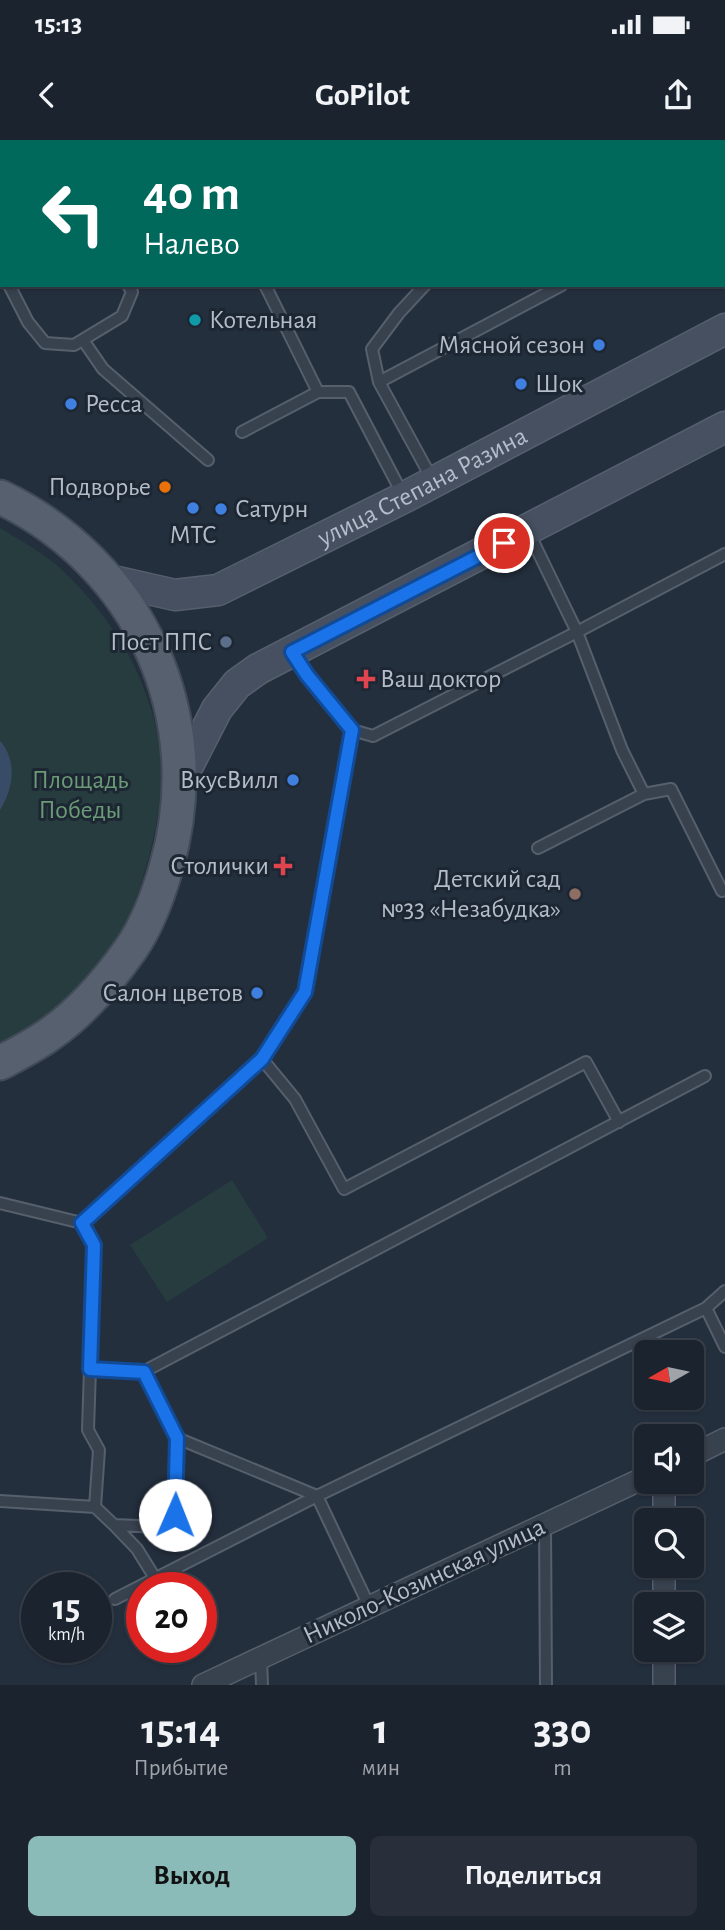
<!DOCTYPE html>
<html lang="ru">
<head>
<meta charset="utf-8">
<style>
  :root { --surface:#1b232e; --page:#282f3a; --text:#f1f3f6; --muted:#a0a4aa; --line:#39404a; --accent:#8bbbb9 }
  body { margin:0; font-family:"Alegreya Sans",sans-serif; background:var(--page); color:var(--text); height:100vh; display:flex; flex-direction:column; font-size:26px; white-space:nowrap }
  * { box-sizing:border-box; margin:0 }
  p { font-size:23px; color:var(--muted) }
  .icon { flex:none; width:38px; height:38px; fill:none; stroke:currentColor; stroke-width:2; stroke-linecap:round; stroke-linejoin:round }
  .map { position:relative; height:1545px; overflow:hidden }
  .sheet { display:flex; flex-direction:column; background:var(--surface); flex:1 }
  .sheet>* { flex:none }
  .guide { position:absolute; left:0px; top:0px; width:726px; height:147px; box-shadow:0 2px 5px #0004,0 0 0 2px var(--line); background:#00695c; color:#fff; overflow:hidden }
  .needle { width:46px; rotate:261deg }
  .controls { position:absolute; left:634px; top:1200px; display:grid; gap:14px }
  .controls a { display:grid; place-items:center; width:70px; height:70px; border-radius:10px; background:var(--surface); box-shadow:0 2px 5px #0004,0 0 0 2px var(--line); font-size:35px }
  .speed { position:absolute; left:21px; top:1432px; display:flex; gap:14px; font-size:35px; font-weight:700; text-align:center }
  .speed>* { display:grid; place-content:center; width:91px; height:91px; border-radius:50%; background:var(--surface); box-shadow:0 2px 5px #0004,0 0 0 2px var(--line); line-height:1 }
  .speed small { font-size:18px; font-weight:400 }
  .speed .limit { border:10px solid #d22; background:#fff; color:#111 }
  .pin { position:absolute; display:grid; place-items:center; width:60px; height:60px; color:#fff; margin:-30px; border:4px solid #fff; border-radius:50%; box-shadow:0 2px 7px #0007 }
  .me { position:absolute; width:77px; margin:-38px; rotate:1deg; stroke-linejoin:round; filter:drop-shadow(0 0 5px #0008) }
  .turn { display:flex; align-items:center; gap:24px; height:147px; padding:0 28px; font-size:32px }
  .turn .icon { width:91px; height:91px; stroke-width:2.5 }
  .turn b { display:block; font-size:49px; line-height:60px }
  .eta { display:flex; justify-content:space-evenly; align-items:center; height:119px; text-align:center }
  .eta b { font-size:42px; font-weight:700; line-height:49px }
  .action { display:flex; gap:14px; margin-top:auto; padding:14px 28px }
  .action a { flex:1; height:80px; border-radius:10px; background:var(--accent); color:#111; font-size:28px; font-weight:700; line-height:80px; text-align:center }
  .action a+a { background:var(--page); color:var(--text) }
  .status { display:flex; justify-content:space-between; align-items:center; height:49px; padding:0 35px; background:var(--surface); direction:ltr }
  .status svg { height:19px; fill:currentColor }
  header { display:flex; justify-content:space-between; align-items:center; height:91px; padding:0 28px; background:var(--surface); font-size:32px; font-weight:700 }
  .map>svg:first-child { display:block }
  .green { fill:#263c3f }
  .water { fill:#394c67 }
  .lines { fill:none; stroke-linecap:round; stroke-linejoin:round }
  .lane-casing { stroke:#565f6c; stroke-width:14 }
  .street-casing { stroke:#565f6c; stroke-width:24 }
  .secondary-casing { stroke:#565f6c; stroke-width:33 }
  .primary-casing { stroke:#414a57; stroke-width:37 }
  .lane { stroke:#38414e; stroke-width:10 }
  .street { stroke:#38414e; stroke-width:21 }
  .secondary { stroke:#465061; stroke-width:30 }
  .primary { stroke:#56606e; stroke-width:33 }
  .route-casing { stroke:#114b97; stroke-width:18 }
  .route { stroke:#1a73e8; stroke-width:12 }
  .culture-dot { fill:#0f9aa8; stroke:#1d2633; stroke-width:2.5 }
  .shop-dot { fill:#3f7fe0; stroke:#1d2633; stroke-width:2.5 }
  .food-dot { fill:#e8710a; stroke:#1d2633; stroke-width:2.5 }
  .service-dot { fill:#5c6f8a; stroke:#1d2633; stroke-width:2.5 }
  .health-dot { fill:#e0444e; stroke:#1d2633; stroke-width:2.5 }
  .education-dot { fill:#8d6e63; stroke:#1d2633; stroke-width:2.5 }
  .labels { text-anchor:middle; dominant-baseline:central; stroke-width:6; stroke-linejoin:round; paint-order:stroke }
  .poi-label { font-size:26px; fill:#b4bcc9; stroke:#1d2633; text-anchor:end }
  .street-label { font-size:26px; fill:#b4bcc9; stroke:#1d2633 }
  .park-label { font-size:26px; fill:#6b9a76; stroke:#1d2633 }
</style>
</head>
<body>
<div class="status"><b>15:13</b><svg viewBox="0 0 49 12"><path d="M0 12V9h3v3zM5 12V6h3v6zM10 12V3h3v9zM15 12V0h3v12zM26 1h20v11H26zM47 4h2v5h-2z"/></svg></div>
<header><svg class="icon" aria-label="back" viewBox="0 0 24 24"><path d="M15 5l-7 7 7 7"/></svg>GoPilot<svg class="icon" aria-label="share" viewBox="0 0 24 24"><path d="M12 15V3M7 8l5-5 5 5M5 13v7h14v-7"/></svg></header>
<div class="map">
<svg width="725" height="1545" viewBox="0 0 725 1545">
  <rect width="100%" height="100%" fill="#242f3e"/>
  <path class="green" d="M0,388C21,401 44,413 62,430C119,483 164,562 161,641C160,675 152,708 142,741C134,764 126,788 114,810C107,822 96,833 88,843C82,850 77,858 71,864C53,881 21,897 0,911Z
    M232,1040L268,1098L167,1162L130,1105Z"/>
  <path class="water" d="M0,601C18,621 13,650 0,670Z"/>
  <g class="lines">
    <defs>
      <path id="lane" d="M56,0L57,2
        M381,0L382,2
        M534,0L535,2
        M0,129L2,132
        M9,145L28,182L45,203L74,205L122,176L132,152L128,145
        M265,145L318,252H349L403,355
        M83,200L103,229L208,320
        M379,242L372,209L399,173L425,145
        M242,292L318,252
        M432,339L379,242L562,145
        M352,590L373,596L577,492L528,391
        M538,708L644,654
        M722,751L671,649L644,654L622,610L577,492L725,414
        M262,919L295,959L344,1049L586,922L619,982
        M0,1063L82,1083L94,1105L88,1290L99,1310L95,1367
        M82,1083L262,919L305,852L352,590L307,535L293,515
        M706,1168L725,1151
        M90,1229L143,1232L705,936
        M143,1232L177,1298L317,1356L369,1466
        M0,1361L95,1367L114,1385L161,1387L175,1375L177,1298
        M545,1384L546,1545
        M114,1385L137,1409L155,1438
        M115,1459L317,1356L706,1168L725,1207
        M261,1518L262,1545"/>
      <path id="street" d="M691,1316L725,1299
        M664,1342V1381
        M664,1426V1465
        M664,1510V1545
        M203,1545L646,1337"/>
      <g id="secondary">
        <path d="M701,0L702,2"/>
        <path d="M724,46L725,47"/>
        <path id="s1" d="M109,440L175,455L218,450L405,357L725,189"/>
        <path d="M181,639L217,569L237,544L258,529L725,287"/>
      </g>
      <path id="primary" d="M0,357C141,424 210,578 166,728C158,756 147,786 130,810C108,841 82,872 50,894C35,905 17,914 0,923"/>
    </defs>
    <use href="#lane" class="lane-casing"/>
    <use href="#street" class="street-casing"/>
    <use href="#secondary" class="secondary-casing"/>
    <use href="#primary" class="primary-casing"/>
    <use href="#lane" class="lane"/>
    <use href="#street" class="street"/>
    <use href="#secondary" class="secondary"/>
    <use href="#primary" class="primary"/>
  </g>
  <g class="lines">
    <defs>
      <path id="route" d="M175,1375L177,1298L144,1232L90,1229L94,1105L82,1083L262,919L305,852L352,590L307,535L292,512L504,403"/>
    </defs>
    <use href="#route" class="route-casing"/>
    <use href="#route" class="route"/>
  </g>
  <circle class="culture-dot" cx="195" cy="180" r="7"/>
  <g class="shop-dot">
    <circle cx="599" cy="205" r="7"/>
    <circle cx="521" cy="244" r="7"/>
    <circle cx="71" cy="264" r="7"/>
    <circle cx="193" cy="368" r="7"/>
    <circle cx="221" cy="369" r="7"/>
    <circle cx="293" cy="640" r="7"/>
    <circle cx="257" cy="853" r="7"/>
  </g>
  <circle class="food-dot" cx="165" cy="347" r="7"/>
  <circle class="service-dot" cx="226" cy="502" r="7"/>
  <g class="health-dot">
    <path d="M362.5 528.5h7v7h7v7h-7v7h-7v-7h-7v-7h7z"/>
    <path d="M279.5 715.5h7v7h7v7h-7v7h-7v-7h-7v-7h7z"/>
  </g>
  <circle class="education-dot" cx="575" cy="754" r="7"/>
  <g class="labels">
    <g class="poi-label">
      <text x="209" y="180" text-anchor="start">Котельная</text>
      <text x="585" y="205">Мясной сезон</text>
      <text x="535" y="244" text-anchor="start">Шок</text>
      <text x="85" y="264" text-anchor="start">Ресса</text>
      <text x="151" y="347">Подворье</text>
      <text x="235" y="369" text-anchor="start">Сатурн</text>
      <text x="193" y="395" text-anchor="middle">МТС</text>
      <text x="212" y="502">Пост ППС</text>
      <text x="380" y="539" text-anchor="start">Ваш доктор</text>
      <text x="279" y="640">ВкусВилл</text>
      <text x="269" y="726">Столички</text>
      <text x="561" y="739">Детский сад<tspan x="561" dy="30">№33 «Незабудка»</tspan></text>
      <text x="243" y="853">Салон цветов</text>
    </g>
    <g class="street-label">
      <text stroke="none"><textPath href="#s1" startOffset="340">улица Степана Разина</textPath></text>
      <text transform="translate(424 1441) rotate(-25)">Николо-Козинская улица</text>
    </g>
    <g class="park-label">
      <text x="80" y="640">Площадь<tspan x="80" dy="30">Победы</tspan></text>
    </g>
  </g>
</svg>
<div class="controls">
<a><svg class="needle" viewBox="-14 -14 28 28"><path d="M0-13l5 13h-10z" fill="#e53935"/><path d="M0 13l5-13h-10z" fill="#a0a4aa"/></svg></a>
<a><svg class="icon" aria-label="sound" viewBox="0 0 24 24"><path d="M4 9h4l5-4v14l-5-4H4zM17 9q2 3 0 6"/></svg></a>
<a><svg class="icon" aria-label="search" viewBox="0 0 24 24"><circle cx="10" cy="10" r="6"/><path d="M15 15l6 6"/></svg></a>
<a><svg class="icon" aria-label="layers" viewBox="0 0 24 24"><path d="M12 4l9 5-9 5-9-5zM3 14l9 5 9-5"/></svg></a>
</div>
<div class="speed"><div>15<small>km/h</small></div><div class="limit">20</div></div>
<div class="pin" style="left:504px;top:403px;background:#d93025"><svg class="icon" aria-label="arrive" viewBox="0 0 24 24"><path d="M6 21V4h12l-3 4 3 4H6"/></svg></div>
<svg class="me" style="left:175px;top:1375px" viewBox="-20 -20 40 40"><circle r="19" fill="#fff"/><path d="M0-13L10 11 0 6-10 11z" fill="#1a73e8"/></svg>
<div class="guide">
<div class="turn"><svg class="icon" aria-label="left" viewBox="0 0 24 24"><path d="M17 20v-9H6M10 6l-5 5 5 5"/></svg><div><b>40 m</b>Налево</div></div>
</div>
</div>
<section class="sheet">
<div class="eta">
<div><b>15:14</b><p>Прибытие</p></div>
<div><b>1</b><p>мин</p></div>
<div><b>330</b><p>m</p></div>
</div>
<div class="action"><a>Выход</a><a>Поделиться</a></div>
</section>
</body>
</html>
